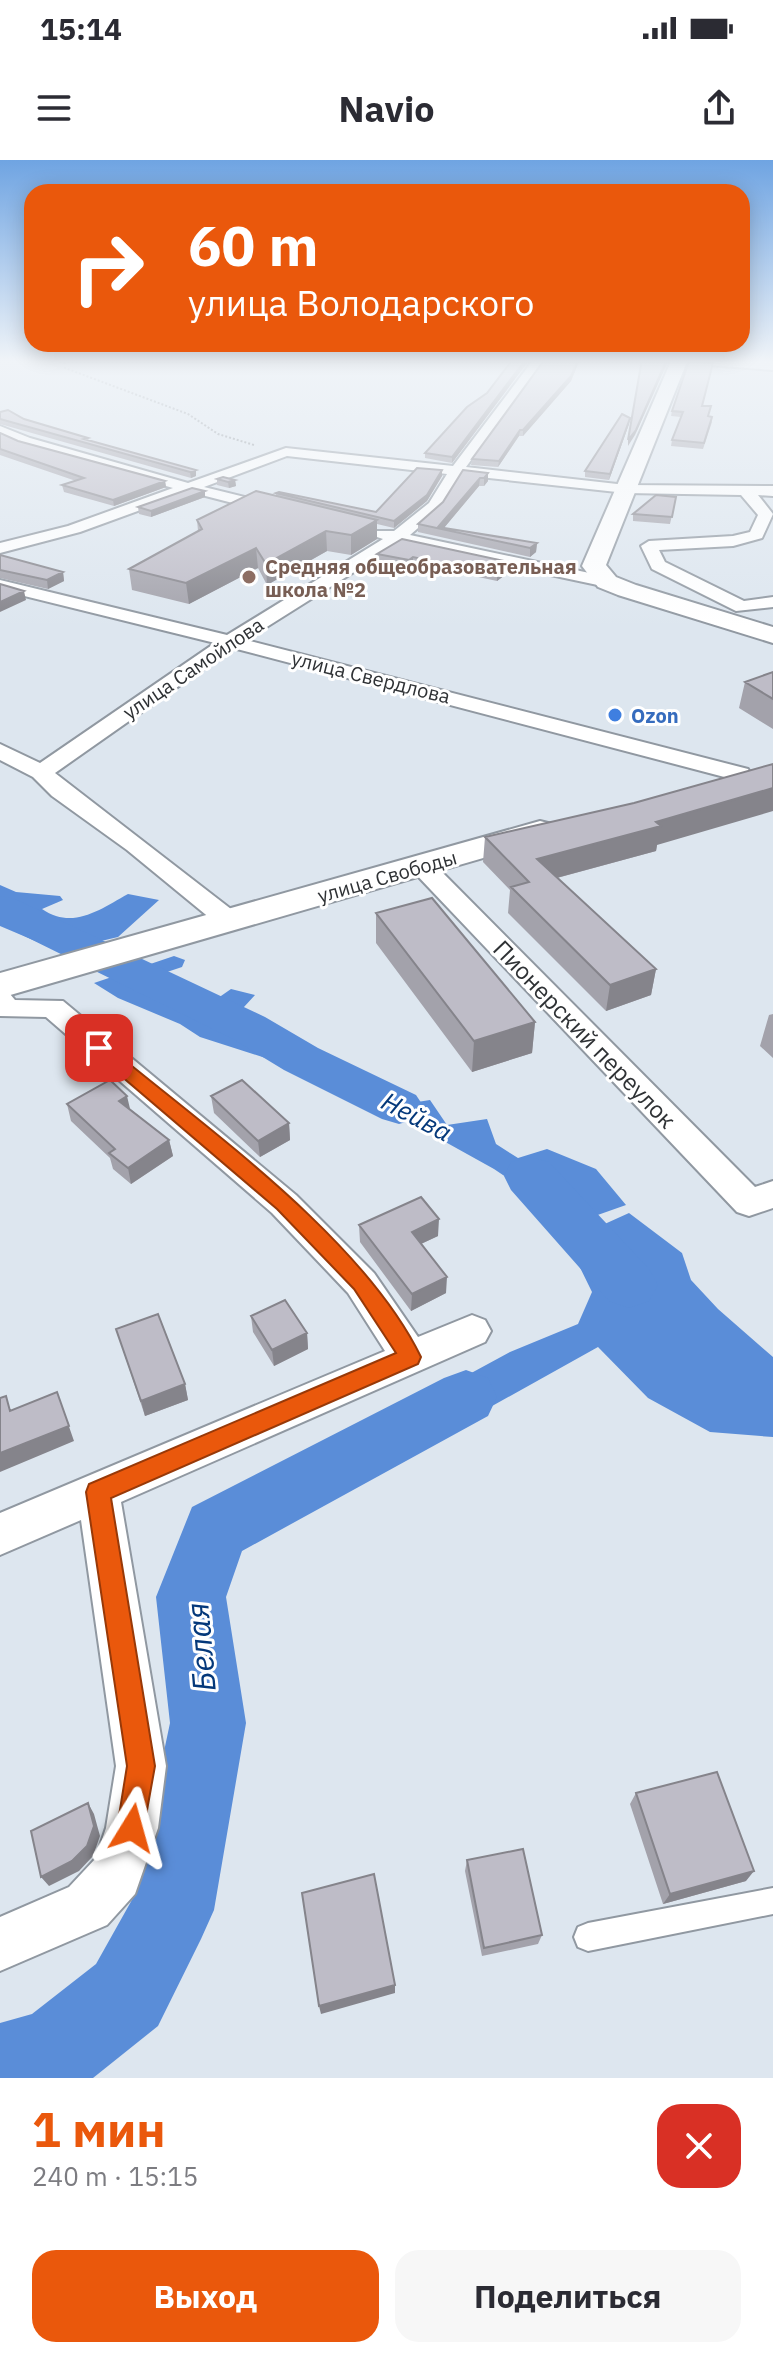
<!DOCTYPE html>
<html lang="ru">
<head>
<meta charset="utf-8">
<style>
  :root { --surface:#fff; --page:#f7f7f7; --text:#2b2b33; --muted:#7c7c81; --accent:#ea580c }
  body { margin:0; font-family:"IBM Plex Sans",sans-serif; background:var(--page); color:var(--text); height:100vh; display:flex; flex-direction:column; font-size:30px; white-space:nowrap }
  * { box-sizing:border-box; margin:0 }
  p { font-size:26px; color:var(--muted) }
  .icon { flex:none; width:44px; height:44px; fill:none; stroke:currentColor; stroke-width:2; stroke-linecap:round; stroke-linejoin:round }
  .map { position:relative; height:1918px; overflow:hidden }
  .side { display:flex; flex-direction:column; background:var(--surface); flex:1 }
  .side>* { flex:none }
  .top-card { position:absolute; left:24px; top:24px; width:726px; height:168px; border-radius:24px; box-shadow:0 4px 20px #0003; background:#ea580c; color:#fff; overflow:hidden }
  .pin { position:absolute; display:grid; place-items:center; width:68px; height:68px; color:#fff; margin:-34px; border-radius:16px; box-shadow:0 4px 12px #0006 }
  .me { position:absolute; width:88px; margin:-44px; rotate:8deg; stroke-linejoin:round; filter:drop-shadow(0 0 6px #0008) }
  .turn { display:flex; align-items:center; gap:28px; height:168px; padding:0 32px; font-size:36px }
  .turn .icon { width:104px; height:104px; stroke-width:2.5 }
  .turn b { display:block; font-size:56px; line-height:68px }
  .round { display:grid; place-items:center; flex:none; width:84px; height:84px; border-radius:24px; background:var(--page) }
  .headline { display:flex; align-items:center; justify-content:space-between; height:136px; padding:0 32px }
  h1 { font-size:48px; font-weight:800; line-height:60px; color:var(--accent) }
  .primary-button { display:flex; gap:16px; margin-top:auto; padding:16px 32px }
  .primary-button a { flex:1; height:92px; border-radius:24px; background:var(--accent); color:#fff; font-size:32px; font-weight:800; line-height:92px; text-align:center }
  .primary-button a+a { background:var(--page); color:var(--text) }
  .status { display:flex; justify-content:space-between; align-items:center; height:56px; padding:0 40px; background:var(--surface); direction:ltr }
  .status svg { height:22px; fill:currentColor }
  header { display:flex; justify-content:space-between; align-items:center; height:104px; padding:0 32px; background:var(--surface); font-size:36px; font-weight:800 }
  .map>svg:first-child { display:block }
  .water { fill:#5a8dd8 }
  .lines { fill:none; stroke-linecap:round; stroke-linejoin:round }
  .river { fill:#5a8dd8; fill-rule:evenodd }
  .lane-casing { stroke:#9098a1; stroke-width:4 }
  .street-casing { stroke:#9098a1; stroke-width:4 }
  .secondary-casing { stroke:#9098a1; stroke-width:4 }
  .primary-casing { stroke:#9098a1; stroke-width:4 }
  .path { stroke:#8c9299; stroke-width:2; stroke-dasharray:2 2; stroke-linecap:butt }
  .lane { fill:#fff; fill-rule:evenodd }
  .street { fill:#fff; fill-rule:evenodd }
  .secondary { fill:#fff; fill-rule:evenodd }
  .primary { fill:#fff; fill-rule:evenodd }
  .wall { fill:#a3a2ab }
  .shaded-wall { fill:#85848b }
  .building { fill:#bebcc7; stroke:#85848b; stroke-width:2 }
  .route { fill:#ea580c; stroke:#983908; stroke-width:2 }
  .education-dot { fill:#8d6e63; stroke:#fff; stroke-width:3 }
  .shop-dot { fill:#3f7fe0; stroke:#fff; stroke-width:3 }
  .labels { text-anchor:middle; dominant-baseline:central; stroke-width:6; stroke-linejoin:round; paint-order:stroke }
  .far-education-label { font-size:20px; font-weight:bold; fill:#785e54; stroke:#fff; text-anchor:start }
  .far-street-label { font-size:20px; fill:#2f3235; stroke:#fff }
  .far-shop-label { font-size:20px; font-weight:bold; fill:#366cbe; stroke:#fff; text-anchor:start }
  .street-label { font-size:24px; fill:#2f3235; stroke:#fff }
  .water-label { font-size:26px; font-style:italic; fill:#04387a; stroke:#fff }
  .near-water-label { font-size:32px; font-style:italic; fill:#04387a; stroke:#fff }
</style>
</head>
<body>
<div class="status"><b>15:14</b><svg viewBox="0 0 49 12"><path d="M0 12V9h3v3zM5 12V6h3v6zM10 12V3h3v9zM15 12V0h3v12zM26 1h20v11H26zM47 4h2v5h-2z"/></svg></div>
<header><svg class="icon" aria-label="menu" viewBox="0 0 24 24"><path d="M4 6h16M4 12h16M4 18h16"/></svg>Navio<svg class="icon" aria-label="share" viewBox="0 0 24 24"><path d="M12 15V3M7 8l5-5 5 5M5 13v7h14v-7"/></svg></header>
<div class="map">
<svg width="773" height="1918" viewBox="0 0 773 1918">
  <rect width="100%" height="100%" fill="#dde6ef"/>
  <path class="water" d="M0,725L16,732L60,736L63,740L42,749C73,770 99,750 128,734L159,740L118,777L59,791L0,766Z
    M174,796L185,800L182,807L152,817L208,845L231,829L255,835L233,859L266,877L277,874L301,899L284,904L200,877L180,864L118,838L94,823Z
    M358,909L387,922L389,938L411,943L430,940L447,965L487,959L496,984L518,998L547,989L596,1009L626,1045L575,1063L494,1009L332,919Z
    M629,1053L682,1093L691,1120L718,1149L773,1197V1277L710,1272L648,1238L598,1187L451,1269L406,1268L416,1243L510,1192L578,1164L592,1132L567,1081Z"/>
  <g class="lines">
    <path class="river" d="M0,736L15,739L265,857L318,888L416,935L424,947L416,959L399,964L382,959L284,910L233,879L0,764Z
      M530,997L549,1002L649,1109L658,1125L649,1141L629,1148L609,1141L511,1030L504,1016L511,1002Z
      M466,1210L488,1218L497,1237L488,1256L242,1391L226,1437L246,1563L214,1750L201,1779L158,1866L93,1918H0V1863L32,1854L96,1804L133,1738L170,1563L156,1437L192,1347L444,1218Z"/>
    <defs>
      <path id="lane" d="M773,1728V1754L588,1791L578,1787L574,1777L578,1767L588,1763Z"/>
      <path id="street" d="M534,199H545L466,307L626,325L773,326V336L758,335L773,354L762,378L733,386L659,390L665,402L744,441L773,437V447L736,451L652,409L641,386L649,381L733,376L750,372L758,355L741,335L626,333L461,315L440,349L410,375L613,418L616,422L613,426L607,427L400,383L246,480L748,609L751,614L748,619H732L233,488L55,613L240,756L244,762L240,768H222L127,690L52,636L33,617L0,600V584L40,603L215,483L0,430V420L227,475L383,379L377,377V371H394L429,343L447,314L287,296L204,327L285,347V353L279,355L190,332L80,372L0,393V383L68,366L173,328L20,284L0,275V266L30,278L188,323L286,288L453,306Z
        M664,199L773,202V210L669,202Z
        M421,697L430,700L755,1027L773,1021V1048L749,1056L737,1052L412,710L408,705L412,700Z
        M0,831L10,834L15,840L63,841L296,1035L374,1113L418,1177L472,1155L485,1160L491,1171L485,1182L121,1342L166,1606L158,1668L135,1734L107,1765L0,1811V1757L69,1727L96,1698L106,1668L116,1606L81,1360L0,1395V1353L385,1191L348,1133L272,1053L46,857L0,856Z"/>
      <path id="secondary" d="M540,661L552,664L557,671L552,678L0,838V813Z"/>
      <path id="primary" d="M672,199H688L606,405L616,417L636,425L773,467V483L618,435L598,427L582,406Z"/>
    </defs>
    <use href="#lane" class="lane-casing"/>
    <use href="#street" class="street-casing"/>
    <use href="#secondary" class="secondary-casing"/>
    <use href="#primary" class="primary-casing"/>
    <path class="path" d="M64,199L65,208L188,254L218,274L254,285"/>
    <use href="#lane" class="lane"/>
    <use href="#street" class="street"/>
    <use href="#secondary" class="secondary"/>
    <use href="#primary" class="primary"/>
  </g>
  <path class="wall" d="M513,199H530L452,303L425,298V293L487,233Z
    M545,199H580L571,221L523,276H519L498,307L471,305L472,299Z
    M703,246L712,262L703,289L671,286L672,280L681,257L671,256L672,251Z
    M0,252L88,278L89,281L196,310V316L191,318L0,264Z
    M630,258L629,264L609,320L585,317V311Z
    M0,273L18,281L165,321L166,327L114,346L64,332L62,325L76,321L0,295Z
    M442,310V316L427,341L394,368L377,364V379L351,395L327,391L267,425L258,408L189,444L132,430L129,409L198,371L197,360L276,336V333L376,352Z
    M488,313V321L484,326H479L444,368L537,383L536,392L530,397L418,372V364L443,342Z
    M217,319L235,320L236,326L229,328L217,325Z
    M205,337L151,357L139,354L138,347Z
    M676,337L670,364L633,361V354Z
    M377,394L513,403V409L497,421L413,403L408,407L377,401Z
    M0,395L63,412L64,421L48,429L0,418Z
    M773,512V569L739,548L745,522Z
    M485,677L657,685L656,691L557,718L656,809L651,835L606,851L508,753L510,730L483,702Z
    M376,753L535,862L532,893L472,912L376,783Z
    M773,854V898L760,886L769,855Z
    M211,936L289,963L290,980L260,997L214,953Z
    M67,944L130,949L169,980L173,996L131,1024L113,1009L110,998L71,961Z
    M359,1065L438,1076L421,1084L446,1133L411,1151L360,1082Z
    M251,1156L307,1173L308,1189L274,1206L253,1172Z
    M116,1169L185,1224L188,1240L145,1256Z
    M636,1633L746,1721L663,1744L630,1644Z
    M467,1700L542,1775L538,1784L482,1796L465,1711Z"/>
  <path class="shaded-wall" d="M526,199H530L452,303V297Z
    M579,199H580L571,221L523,276V270Z
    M667,199V204L635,275L628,286V280Z
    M630,258L629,264L609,320L610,314Z
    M520,270L519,276L498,307L499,301Z
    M196,310V316L191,318L190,312Z
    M442,310V316L427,341L394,368V361Z
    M488,313V321L484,326V318Z
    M480,318L479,326L443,369L438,367Z
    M235,320L236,326L229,328L228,322Z
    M165,321L166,327L114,346L113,340Z
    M205,331V337L151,357V351Z
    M377,360V379L351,395V375Z
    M326,371L327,391L267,425L266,404Z
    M537,383L536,392L530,397V388Z
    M256,388L258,408L189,444L186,423Z
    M413,397V403L408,407L409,400Z
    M513,403V409L497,421V415Z
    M63,412L64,421L48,429L47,420Z
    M24,431L26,440L0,452V442Z
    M773,628V651L657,685L656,691L534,724L537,699L656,662Z
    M656,809L651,835L606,851L610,825Z
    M535,862L532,893L472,912L474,881Z
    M127,936L131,953L119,941Z
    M289,963L290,980L260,997L258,981Z
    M169,980L173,996L131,1024L128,1008Z
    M439,1059L438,1076L412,1088V1072Z
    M447,1117L446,1133L411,1151L412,1134Z
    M307,1173L308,1189L274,1206L272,1190Z
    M185,1224L188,1240L145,1256L141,1241Z
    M57,1232L74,1281L0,1312V1293Z
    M88,1643L94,1654L100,1676L93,1696L79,1711L49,1726L41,1717Z
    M754,1711L746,1721L663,1744L670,1734Z
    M395,1825V1833L321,1854L319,1846Z"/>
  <path class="building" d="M513,199H526L452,297L425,293L467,247L487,233Z
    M545,199H579L571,216L523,270H520L499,301L472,299Z
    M642,199H667L636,270L628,280Z
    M689,201L713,203L702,246H711L708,256L712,257L704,283L672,280L683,252L672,251Z
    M8,250L24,259L88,278L84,279L196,310L190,312L0,259V252Z
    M622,254L630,258L610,314L585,311Z
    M0,273L18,281L165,321L113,340L62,325L84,318L0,289Z
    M417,308L442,310L427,335L394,361L276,333L279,332L376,352Z
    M463,310L488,313L484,318H480L438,367L537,383L530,388L418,364L443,342Z
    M223,317L235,320L228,322L217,319Z
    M192,328L205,331L151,351L138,347Z
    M256,331L377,360L351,375L326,371L266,404L256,388L186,423L129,409L202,369L197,360Z
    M656,335L676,337L672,357L633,354Z
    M402,379L513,403L497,415L413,397L409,400L377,394Z
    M0,395L63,412L47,420L0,410Z
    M0,424L24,431L0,442Z
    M773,512V539L745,522Z
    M773,604V628L656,662L661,666L537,699L656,809L610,825L511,727L529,722L485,677L634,643Z
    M432,738L535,862L474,881L376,753Z
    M110,920L127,936L119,941L169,980L128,1008L109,993L115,989L67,944Z
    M242,920L289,963L258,981L211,936Z
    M421,1037L439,1059L412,1072L447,1117L412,1134L359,1065Z
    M285,1140L307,1173L272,1190L251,1156Z
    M158,1154L185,1224L141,1241L116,1169Z
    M57,1232L69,1266L0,1293V1238L6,1236L10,1251Z
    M717,1612L754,1711L670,1734L636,1633Z
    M88,1643L94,1666L87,1686L72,1701L41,1717L31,1671Z
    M523,1689L542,1775L484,1788L467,1700Z
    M374,1714L395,1825L319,1846L302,1733Z"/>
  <linearGradient id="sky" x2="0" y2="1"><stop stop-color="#6fa4e2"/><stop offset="0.43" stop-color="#f0f4f8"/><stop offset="1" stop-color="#f0f4f8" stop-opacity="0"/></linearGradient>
  <rect width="773" height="468" fill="url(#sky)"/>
  <path class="route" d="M99,882L105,884C206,968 363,1078 421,1197L418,1204L111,1338L155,1606L142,1678L132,1682L122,1678L117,1668L127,1606L86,1332L89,1324L396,1193L354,1129L277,1049L93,892L90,888Z"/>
  <circle class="education-dot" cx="249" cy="417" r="8"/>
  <circle class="shop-dot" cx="615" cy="555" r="8"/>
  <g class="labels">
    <g class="far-education-label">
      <text x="265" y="406">Средняя общеобразовательная<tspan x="265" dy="23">школа №2</tspan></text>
    </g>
    <g class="far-street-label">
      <text transform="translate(193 508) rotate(-34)">улица Самойлова</text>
      <text transform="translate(371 517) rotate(14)">улица Свердлова</text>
      <text transform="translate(387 716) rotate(-16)">улица Свободы</text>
    </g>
    <g class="far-shop-label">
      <text x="631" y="555">Ozon</text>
    </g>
    <g class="street-label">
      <text transform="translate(585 874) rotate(46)">Пионерский переулок</text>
    </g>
    <g class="water-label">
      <text transform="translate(417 956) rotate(28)">Нейва</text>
    </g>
    <g class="near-water-label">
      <text transform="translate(200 1487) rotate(-95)">Белая</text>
    </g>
  </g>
</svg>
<div class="pin" style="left:99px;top:888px;background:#d93025"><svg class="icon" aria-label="arrive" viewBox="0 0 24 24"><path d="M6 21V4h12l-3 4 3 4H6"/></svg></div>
<svg class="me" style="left:132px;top:1668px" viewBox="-20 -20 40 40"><path d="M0-17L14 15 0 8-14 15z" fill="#ea580c" stroke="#fff" stroke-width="4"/></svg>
<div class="top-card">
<div class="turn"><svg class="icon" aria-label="right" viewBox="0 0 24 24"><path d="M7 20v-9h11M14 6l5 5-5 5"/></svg><div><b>60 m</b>улица Володарского</div></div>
</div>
</div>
<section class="side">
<div class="headline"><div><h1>1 мин</h1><p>240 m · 15:15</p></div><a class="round" style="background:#d93025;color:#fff"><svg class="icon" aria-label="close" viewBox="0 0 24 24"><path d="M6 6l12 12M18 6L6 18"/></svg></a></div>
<div class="primary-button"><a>Выход</a><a>Поделиться</a></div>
</section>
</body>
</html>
